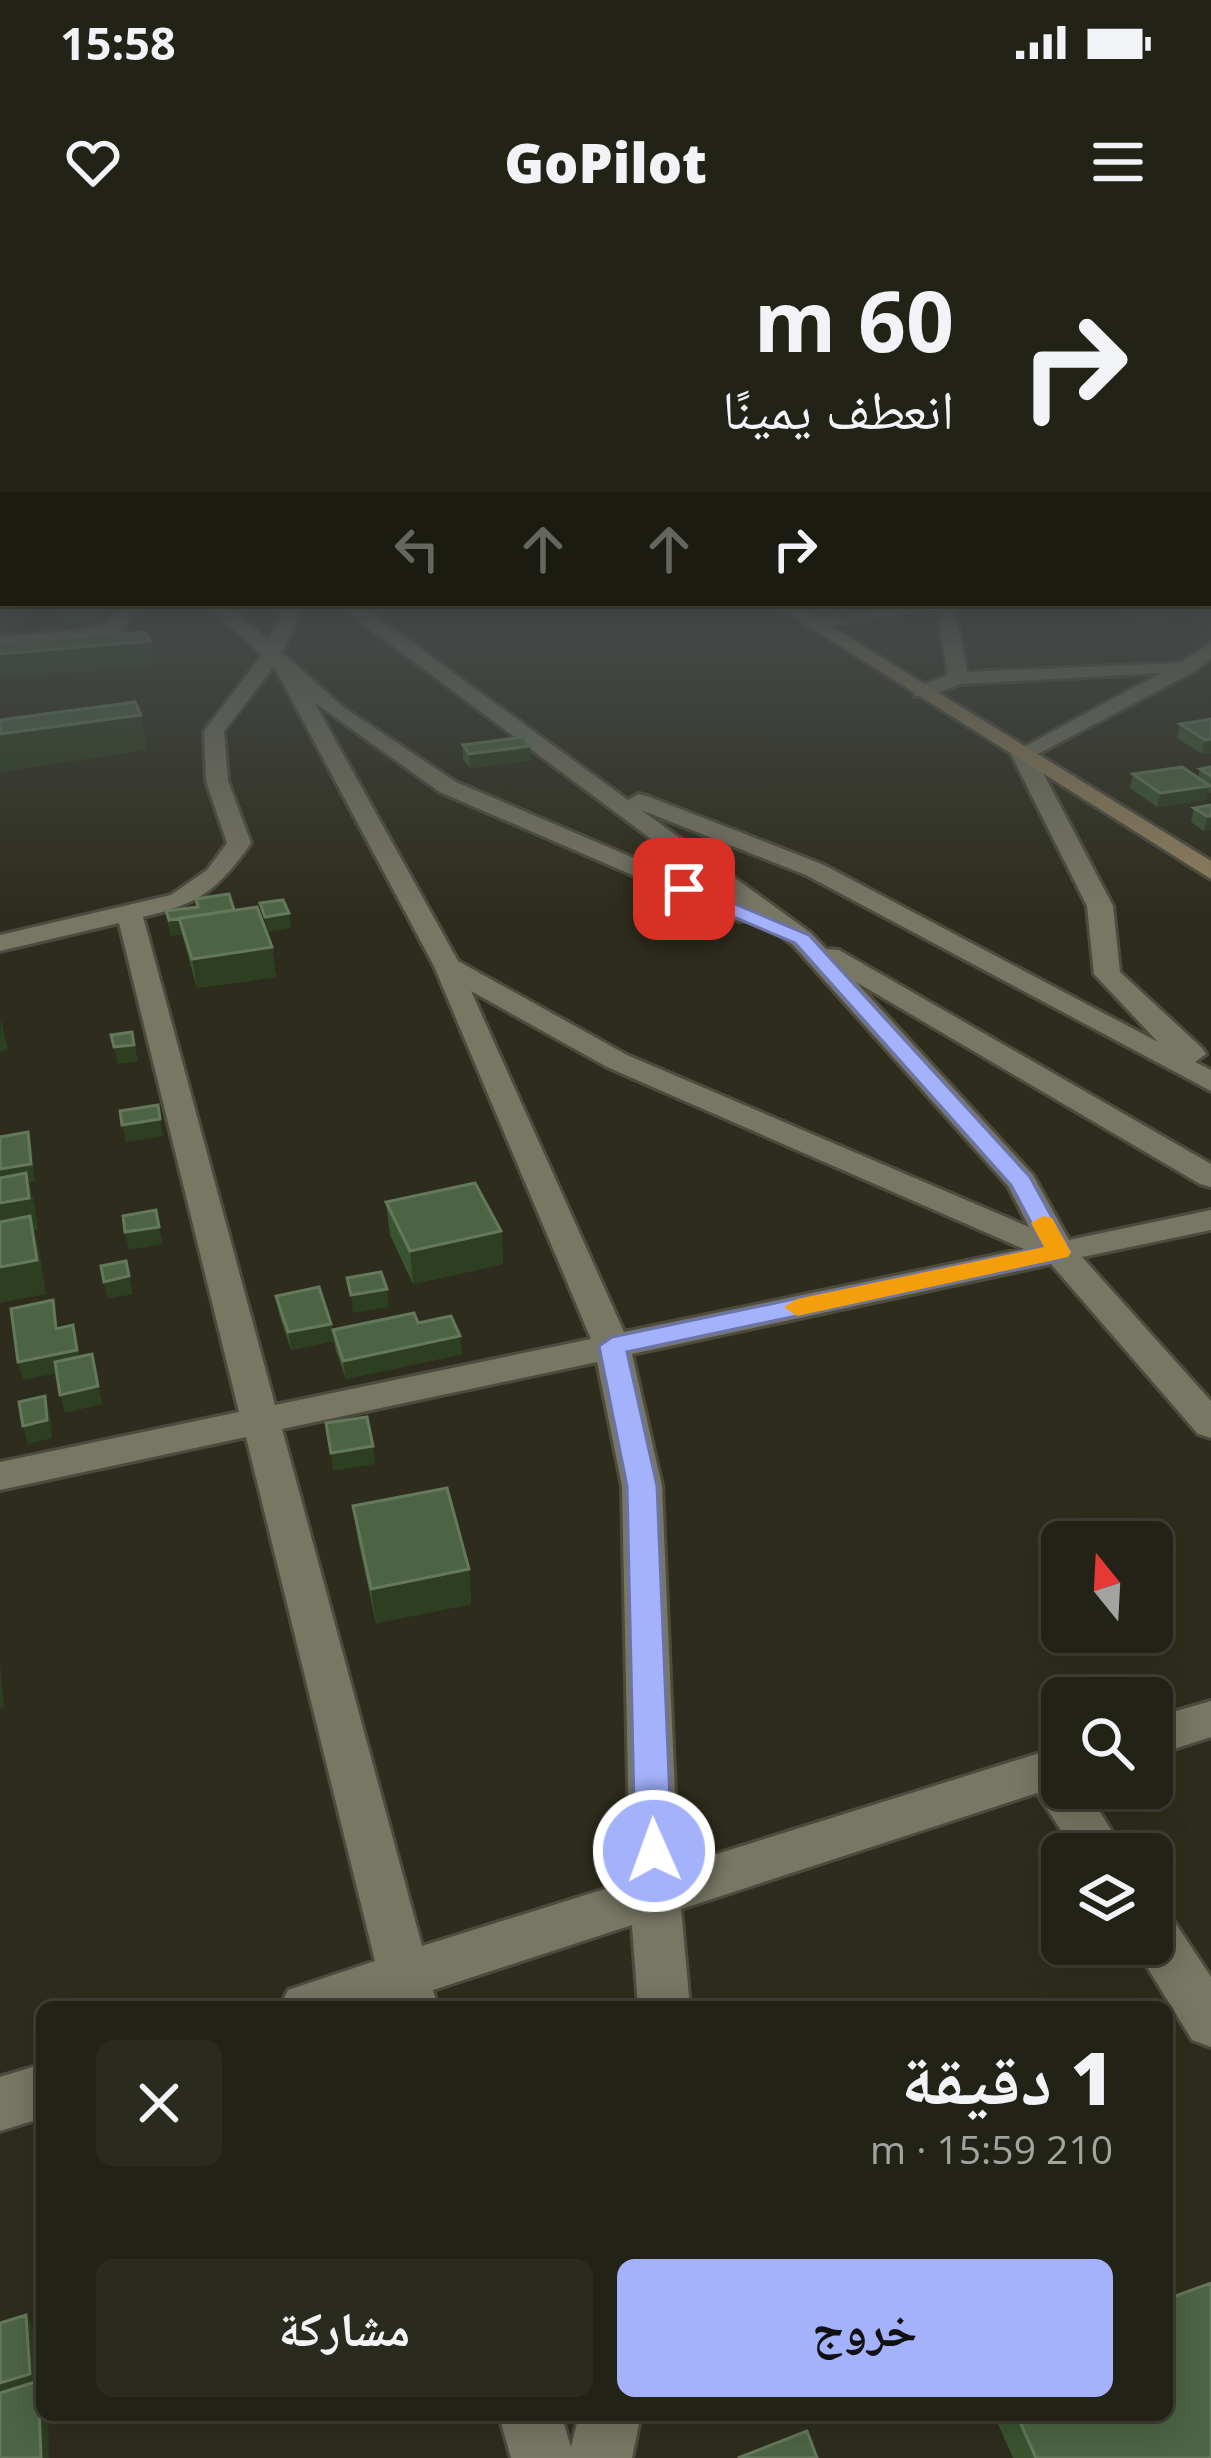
<!DOCTYPE html>
<html lang="ar">
<head>
<meta charset="utf-8">
<style>
  :root { --surface:#222216; --page:#2a2a1f; --text:#f1f3f6; --muted:#a2a4a1; --line:#3f3f35; --accent:#a4b2fc }
  body { margin:0; font-family:"Open Sans","Noto Naskh Arabic",sans-serif; background:var(--page); color:var(--text); direction:rtl; height:100vh; display:flex; flex-direction:column; font-size:45px; white-space:nowrap }
  * { box-sizing:border-box; margin:0 }
  p { font-size:39px; color:var(--muted) }
  .icon { flex:none; width:66px; height:66px; fill:none; stroke:currentColor; stroke-width:2; stroke-linecap:round; stroke-linejoin:round }
  .map { position:relative; flex:1; overflow:hidden; direction:ltr }
  .drawer { position:absolute; left:36px; top:1761px; width:1137px; height:420px; display:flex; flex-direction:column; background:var(--surface); border-radius:18px; box-shadow:0 6px 30px #0003,0 0 0 3px var(--line); direction:rtl }
  .drawer>* { flex:none }
  .top-card { position:absolute; left:0px; top:0px; width:1212px; height:366px; box-shadow:0 6px 30px #0003,0 0 0 3px var(--line); direction:rtl; background:#222216; color:var(--text); overflow:hidden }
  .needle { width:78px; rotate:342deg }
  .controls { position:absolute; left:1041px; top:1281px; display:grid; gap:24px }
  .controls a { display:grid; place-items:center; width:132px; height:132px; border-radius:18px; background:var(--surface); box-shadow:0 6px 30px #0003,0 0 0 3px var(--line); font-size:60px }
  .pin { position:absolute; display:grid; place-items:center; width:102px; height:102px; color:#fff; margin:-51px; border-radius:24px; box-shadow:0 6px 18px #0006 }
  .me { position:absolute; width:132px; margin:-66px; rotate:358deg; stroke-linejoin:round; filter:drop-shadow(0 0 9px #0008) }
  .turn { display:flex; align-items:center; gap:42px; height:252px; padding:0 60px; font-size:54px }
  .turn .icon { width:156px; height:156px; stroke-width:2.5 }
  .turn b { display:block; font-size:84px; line-height:102px }
  .lanes { display:flex; align-items:center; height:114px; padding:0 60px; background:#0003; justify-content:center; gap:60px; direction:ltr }
  .lanes .off { opacity:.35 }
  .round { display:grid; place-items:center; flex:none; width:126px; height:126px; border-radius:18px; background:var(--page) }
  .headline { display:flex; align-items:center; justify-content:space-between; height:204px; padding:0 60px }
  h1 { font-size:72px; font-weight:800; line-height:90px }
  .action { display:flex; gap:24px; margin-top:auto; padding:24px 60px }
  .action a { flex:1; height:138px; border-radius:18px; background:var(--accent); color:#111; font-size:48px; font-weight:800; line-height:138px; text-align:center }
  .action a+a { background:var(--page); color:var(--text) }
  .status { display:flex; justify-content:space-between; align-items:center; height:84px; padding:0 60px; background:var(--surface); direction:ltr }
  .status svg { height:33px; fill:currentColor }
  header { display:flex; justify-content:space-between; align-items:center; height:156px; padding:0 60px; background:var(--surface); font-size:54px; font-weight:800 }
  .map>svg:first-child { display:block }
  .lines { fill:none; stroke-linecap:round; stroke-linejoin:round }
  .street-casing { stroke:#4d4b3e; stroke-width:6 }
  .secondary-casing { stroke:#4d4b3e; stroke-width:6 }
  .street { fill:#787764; fill-rule:evenodd }
  .secondary { fill:#8f7e5d; fill-rule:evenodd }
  .wall { fill:#3a5431 }
  .shaded-wall { fill:#2d3e21 }
  .building { fill:#4c6443; stroke:#64785b; stroke-width:3 }
  .route { fill:#a4b2fc; stroke:#6b74a4; stroke-width:3 }
  .slow { fill:#f59e0b }
</style>
</head>
<body>
<div class="status"><b>15:58</b><svg viewBox="0 0 49 12"><path d="M0 12V9h3v3zM5 12V6h3v6zM10 12V3h3v9zM15 12V0h3v12zM26 1h20v11H26zM47 4h2v5h-2z"/></svg></div>
<header><svg class="icon" aria-label="menu" viewBox="0 0 24 24"><path d="M4 6h16M4 12h16M4 18h16"/></svg>GoPilot<svg class="icon" aria-label="heart" viewBox="0 0 24 24"><path d="M12 20l-8-8c-3-5 5-10 8-4 3-6 11-1 8 4z"/></svg></header>
<div class="map">
<svg width="1211" height="2218" viewBox="0 0 1211 2218">
  <rect width="100%" height="100%" fill="#2e2d1d"/>
  <g class="lines">
    <defs>
      <path id="street" d="M122,363H140L122,391L82,402L0,408V396L81,390L108,383Z
        M206,363H226L268,401L286,363H304L282,413L344,468L456,542L734,661L336,363H357L628,560L639,554L647,556L824,625L1158,802L1094,734L1087,666L1011,514L1161,433L961,444L929,456H915V448L948,435L937,370L812,388L803,383L812,378L914,363H961L955,368L967,432L1180,423L1211,403V418L1195,431L1034,516L1113,666L1120,732L1202,808L1206,814L1195,822L1211,830V851L806,635L641,570L811,693L826,709L839,710L1211,924V947L1200,944L856,742L1033,935L1069,1000L1211,970V990L1082,1017L1211,1161V1198L1198,1194L1051,1024L632,1114L662,1246L678,1626L1062,1506V1548H1085L1126,1614H1076L1037,1553L681,1669L690,1767H638L632,1685L433,1750L438,1767H280L288,1750L375,1721L246,1197L0,1250V1222L239,1172L119,683L0,711V695L171,655L207,630L227,603L206,541L204,491L262,415ZM274,426L434,726L591,1099L275,1165L143,677C199,664 218,650 251,603L228,541L224,491ZM314,462L440,552L739,681L759,679L793,705L1008,946L1029,987L627,815L458,721ZM471,751L607,827L1024,1009L624,1092ZM597,1122L622,1246L630,1641L422,1706L282,1189Z
        M1211,1461V1497L1152,1516V1478Z
        M1152,1668L1170,1675L1211,1737V1807L1192,1800L1133,1704H1152Z
        M42,1824V1878L0,1891V1837Z
        M499,2175H561L571,2207L579,2175H641L632,2218H511Z"/>
      <path id="secondary" d="M772,363H793L1211,621V639Z"/>
    </defs>
    <use href="#street" class="street-casing"/>
    <use href="#secondary" class="secondary-casing"/>
    <use href="#street" class="street"/>
    <use href="#secondary" class="secondary"/>
  </g>
  <path class="wall" d="M828,363H870V372L842,375L828,366Z
    M1104,363H1209L1211,371L1148,383Z
    M1211,479V513L1202,514L1177,498L1180,484Z
    M463,505L531,520L470,528L463,519Z
    M1211,527V553L1208,551L1206,560L1157,567L1130,548L1133,534L1198,538L1200,529Z
    M1211,565V590L1204,591L1191,582L1194,568Z
    M196,659L234,670L272,707L276,737L197,748L182,694L171,696L166,671L197,667Z
    M386,962L501,991L503,1024L413,1044L390,995Z
    M276,1056L331,1084L334,1101L291,1110L279,1074Z
    M418,1083L462,1114L346,1139L335,1108L333,1090Z
    M353,1266L469,1329L471,1364L376,1383L358,1300Z
    M994,2175H1167L1211,2218H1013Z"/>
  <path class="shaded-wall" d="M1209,359H1211V371L1148,383L1152,363H1209Z
    M43,363H102L105,381L64,385L61,372L45,373Z
    M843,363H870V372L842,375Z
    M150,401L154,426L0,439V414Z
    M141,475L147,510L0,532V494Z
    M1211,499V513L1202,514L1205,500Z
    M530,506L531,520L470,528L469,514Z
    M1210,546L1206,560L1157,567L1160,553Z
    M1207,576H1211V590L1204,591Z
    M289,673L291,688L267,692L265,677Z
    M179,679L182,694L171,696L169,680Z
    M272,707L276,737L197,748L192,719Z
    M1,779L8,810L0,812V795Z
    M132,792L138,821L118,824L114,807Z
    M158,865L163,896L126,902L122,885Z
    M28,892L32,909L35,941L29,942L35,966L38,990L34,991L39,1009L46,1054L0,1063V929Z
    M159,987L163,1004L129,1010L125,992Z
    M501,991L503,1024L413,1044L410,1011Z
    M126,1021L133,1054L108,1059L104,1042Z
    M387,1049L389,1067L353,1073L351,1055Z
    M331,1084L334,1101L291,1110L288,1092Z
    M73,1085L82,1128L23,1140L18,1122Z
    M460,1096L462,1114L346,1139L343,1121Z
    M92,1114L102,1164L65,1173L60,1155Z
    M45,1156L50,1174L52,1198L28,1204L23,1186Z
    M373,1206L375,1224L333,1231L331,1213Z
    M469,1329L471,1364L376,1383L371,1349Z
    M0,1423L4,1467L0,1468Z
    M26,2075L35,2090L38,2142L42,2148V2175H48L49,2218H41L0,2160V2143Z"/>
  <path class="building" d="M144,392L150,401L0,414V403Z
    M135,462L141,475L0,494V480Z
    M1211,479V499L1205,500L1180,484Z
    M523,497L530,506L469,514L463,505Z
    M1182,527L1210,546L1160,553L1133,534Z
    M1211,527V536L1200,529Z
    M1211,565V576H1207L1194,568Z
    M229,654L234,670L169,680L166,671L198,667L196,659Z
    M283,660L289,673L265,677L260,663Z
    M257,667L272,707L192,719L179,678Z
    M132,792L134,805L114,807L111,795Z
    M158,865L160,879L122,885L120,871Z
    M28,892L31,924L0,929V897Z
    M26,933L29,958L0,963V938Z
    M475,943L501,991L410,1011L386,962Z
    M156,970L159,987L125,992L123,976Z
    M30,976L37,1020L0,1027V982Z
    M126,1021L129,1036L104,1042L101,1026Z
    M381,1032L387,1049L351,1055L347,1038Z
    M319,1047L331,1084L288,1092L276,1056Z
    M53,1060L56,1089L73,1085L77,1110L18,1122L11,1069Z
    M414,1073L418,1083L451,1076L460,1096L343,1121L333,1090Z
    M92,1114L98,1146L60,1155L55,1122Z
    M45,1156L47,1180L23,1186L19,1162Z
    M367,1177L373,1206L331,1213L326,1183Z
    M447,1248L469,1329L371,1349L353,1266Z
    M1211,2043V2218H1036L1017,2175H1167V2059Z
    M26,2075L30,2134L0,2143V2083Z
    M38,2141L41,2218H0V2153Z
    M807,2191L817,2218H738Z"/>
  <linearGradient id="sky" x2="0" y2="1"><stop stop-color="#191910"/><stop offset="0.54" stop-color="#464c4c"/><stop offset="1" stop-color="#464c4c" stop-opacity="0"/></linearGradient>
  <rect width="1211" height="670" fill="url(#sky)"/>
  <path class="route" d="M677,645H690L809,695L1030,937L1071,1012L1059,1020L627,1112L657,1246L672,1611L667,1622L654,1627L641,1622L635,1611L627,1246L599,1106L612,1097L1044,1007L1011,945L795,703L677,653Z"/>
  <path class="slow" d="M1043,976L1052,978L1071,1012L1068,1017L797,1076L784,1067L797,1059L1044,1007L1031,983Z"/>
</svg>
<div class="controls">
<a><svg class="needle" viewBox="-14 -14 28 28"><path d="M0-13l5 13h-10z" fill="#e53935"/><path d="M0 13l5-13h-10z" fill="#a2a4a1"/></svg></a>
<a><svg class="icon" aria-label="search" viewBox="0 0 24 24"><circle cx="10" cy="10" r="6"/><path d="M15 15l6 6"/></svg></a>
<a><svg class="icon" aria-label="layers" viewBox="0 0 24 24"><path d="M12 4l9 5-9 5-9-5zM3 14l9 5 9-5"/></svg></a>
</div>
<div class="pin" style="left:684px;top:649px;background:#d93025"><svg class="icon" aria-label="arrive" viewBox="0 0 24 24"><path d="M6 21V4h12l-3 4 3 4H6"/></svg></div>
<svg class="me" style="left:654px;top:1611px" viewBox="-20 -20 40 40"><circle r="17" fill="#a4b2fc" stroke="#fff" stroke-width="3"/><path d="M0-11L8 9 0 5-8 9z" fill="#fff"/></svg>
<div class="top-card">
<div class="turn"><svg class="icon" aria-label="right" viewBox="0 0 24 24"><path d="M7 20v-9h11M14 6l5 5-5 5"/></svg><div><b>60 m</b>انعطف يمينًا</div></div>
<div class="lanes"><svg class="icon off" aria-label="left" viewBox="0 0 24 24"><path d="M17 20v-9H6M10 6l-5 5 5 5"/></svg><svg class="icon off" aria-label="ahead" viewBox="0 0 24 24"><path d="M12 20V5M6 11l6-6 6 6"/></svg><svg class="icon off" aria-label="ahead" viewBox="0 0 24 24"><path d="M12 20V5M6 11l6-6 6 6"/></svg><svg class="icon" aria-label="right" viewBox="0 0 24 24"><path d="M7 20v-9h11M14 6l5 5-5 5"/></svg></div>
</div>
<section class="drawer">
<div class="headline"><div><h1>1 دقيقة</h1><p>210 m · 15:59</p></div><a class="round"><svg class="icon" aria-label="close" viewBox="0 0 24 24"><path d="M6 6l12 12M18 6L6 18"/></svg></a></div>
<div class="action"><a>خروج</a><a>مشاركة</a></div>
</section>
</div>
</body>
</html>
